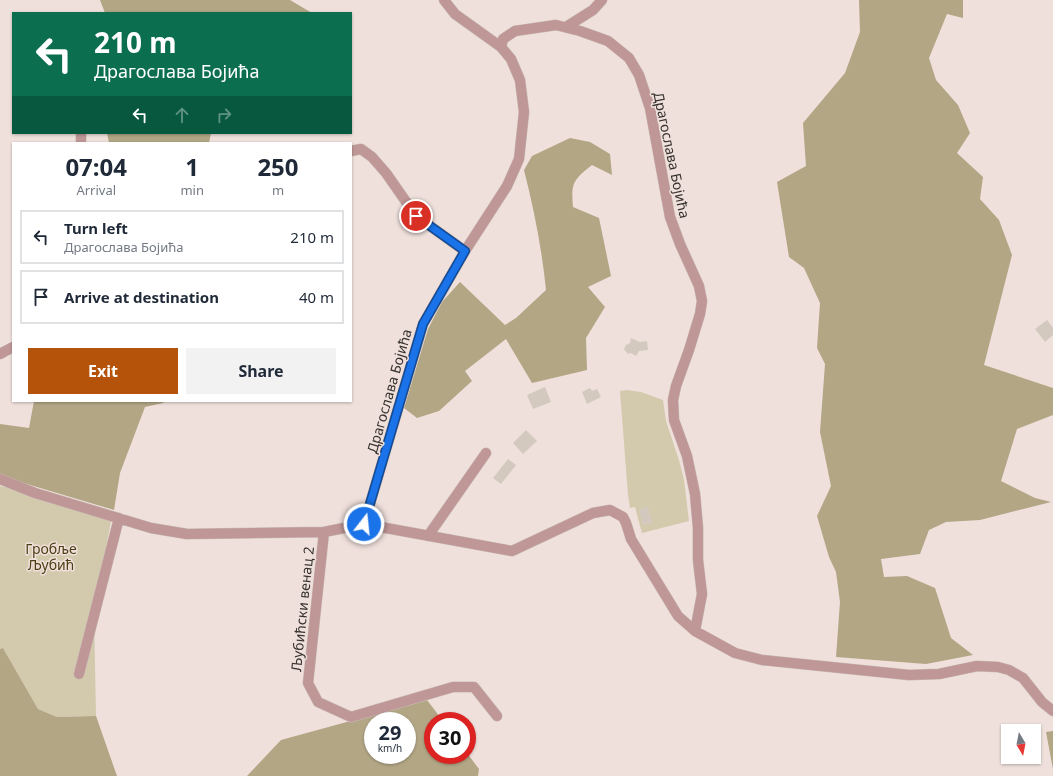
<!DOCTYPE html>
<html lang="en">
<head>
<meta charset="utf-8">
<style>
  :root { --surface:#fff; --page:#f2f2f3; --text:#1f2937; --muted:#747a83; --line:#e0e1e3; --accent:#b45309 }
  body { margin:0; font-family:"Noto Sans",sans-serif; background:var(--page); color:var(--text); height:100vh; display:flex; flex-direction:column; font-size:15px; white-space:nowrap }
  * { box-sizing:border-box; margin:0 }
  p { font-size:13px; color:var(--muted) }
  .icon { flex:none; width:22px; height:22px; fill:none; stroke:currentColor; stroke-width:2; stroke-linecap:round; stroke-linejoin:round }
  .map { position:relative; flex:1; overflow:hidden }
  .side { position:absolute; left:12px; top:142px; width:340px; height:260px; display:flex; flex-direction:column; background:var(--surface); border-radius:0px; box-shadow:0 1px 3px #0004 }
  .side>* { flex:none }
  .guide { position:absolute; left:12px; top:12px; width:340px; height:122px; border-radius:0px; box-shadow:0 1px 3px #0004; background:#0b6e4f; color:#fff; overflow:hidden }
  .needle { width:26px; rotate:170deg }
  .fabs { position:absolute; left:1001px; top:724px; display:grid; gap:8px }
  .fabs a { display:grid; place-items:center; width:40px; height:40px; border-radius:0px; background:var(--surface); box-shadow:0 1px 3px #0004; font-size:20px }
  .speed { position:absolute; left:364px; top:712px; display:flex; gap:8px; font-size:20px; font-weight:700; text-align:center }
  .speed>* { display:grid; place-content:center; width:52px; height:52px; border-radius:50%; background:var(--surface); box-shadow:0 1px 3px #0004; line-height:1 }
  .speed small { font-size:10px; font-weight:400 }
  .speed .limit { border:6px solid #d22; background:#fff; color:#111 }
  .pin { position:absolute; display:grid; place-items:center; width:34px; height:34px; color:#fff; margin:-17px; border:2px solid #fff; border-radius:50%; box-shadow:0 1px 4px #0007 }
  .me { position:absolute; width:44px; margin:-22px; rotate:16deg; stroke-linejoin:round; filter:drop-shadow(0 0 3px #0008) }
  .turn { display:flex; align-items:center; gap:14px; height:84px; padding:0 16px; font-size:18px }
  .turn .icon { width:52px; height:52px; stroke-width:2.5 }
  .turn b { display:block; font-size:28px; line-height:34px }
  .lanes { display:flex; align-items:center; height:38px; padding:0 16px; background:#0003; justify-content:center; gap:20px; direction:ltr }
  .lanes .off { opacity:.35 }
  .eta { display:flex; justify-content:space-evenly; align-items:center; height:68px; text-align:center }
  .eta b { font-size:24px; font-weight:700; line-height:28px }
  .primary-button { display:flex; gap:8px; margin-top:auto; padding:8px 16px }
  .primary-button a { flex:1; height:46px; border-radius:0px; background:var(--accent); color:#fff; font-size:16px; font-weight:700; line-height:46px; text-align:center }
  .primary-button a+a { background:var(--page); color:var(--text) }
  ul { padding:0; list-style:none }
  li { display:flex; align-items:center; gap:12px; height:54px; margin:0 8px 6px; padding:0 8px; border:2px solid var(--line); border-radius:0px }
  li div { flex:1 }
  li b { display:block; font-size:15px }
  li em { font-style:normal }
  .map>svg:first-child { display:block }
  .green { fill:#d3caae }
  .forest { fill:#b2a685; fill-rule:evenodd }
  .building { fill:#d3c9bf }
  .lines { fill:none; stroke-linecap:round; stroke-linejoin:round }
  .minor-casing { stroke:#cabdb8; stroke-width:11 }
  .minor { stroke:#c09797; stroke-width:10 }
  .route-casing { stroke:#114b97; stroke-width:10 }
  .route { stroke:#1a73e8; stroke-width:7 }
  .labels { text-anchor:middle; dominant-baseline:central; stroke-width:3; stroke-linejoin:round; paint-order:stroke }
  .street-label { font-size:14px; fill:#36312e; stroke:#efe0db }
  .park-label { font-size:14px; fill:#4c3e13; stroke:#efe0db }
</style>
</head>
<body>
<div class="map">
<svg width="1053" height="776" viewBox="0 0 1053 776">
  <rect width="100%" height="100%" fill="#efe0db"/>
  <path class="green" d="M627,390L641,392L663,400L666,421L679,460L684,480L689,521L642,533L635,507L630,508L628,495L620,391Z
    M0,486L9,488L111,521L94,612L96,716L57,717L38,709L3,648L0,649Z"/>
  <path class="forest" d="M100,0H290L312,13H105Z
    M859,0H963V18L947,14L929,58L936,80L958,105L970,133L957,153L983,177L980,199L999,220L1012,255L984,365L1053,388V415L1017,429L1001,481L1035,498L1051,502L980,520L946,522L929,530L920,554L881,559L884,577L907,576L935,588L951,638L973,655L926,664L836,657L840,602L836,572L829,557L817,516L831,486L820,432L825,364L817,348L820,303L804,268L789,257L777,182L806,166L803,123L845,73L860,32Z
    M107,133H211L209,143H109Z
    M570,138L590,142L610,154L612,175L592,165C573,180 571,183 573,207L599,218L611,276L588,287L605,307L586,338L587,370L532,383L506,339L465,371L472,381L439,411L417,418L404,408L428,329L442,302L460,282L505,325L516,318L546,290C542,250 534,209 524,170L532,156Z
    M34,401H164L163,403L145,407L120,473L114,510L0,476V424L29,428Z
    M3,648L38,709L57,717L96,716L117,776H0V649Z
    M427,700L443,721H433V755H467V753L479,769L478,776H247L281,740ZM373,721H407V755H373Z
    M1053,731V769L1046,732Z"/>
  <path class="building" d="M1047,320L1053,328V335L1045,342L1035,329Z
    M631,338L640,342L647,341L648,350L639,351L636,356L631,353L628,354L624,349L626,345L630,343Z
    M545,387L551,402L533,409L527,395Z
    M590,388L592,391L597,389L601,397L587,404L582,392Z
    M526,430L537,441L523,454L513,443Z
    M508,459L516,465L501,484L493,478Z
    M648,507L652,523L643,525L639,509Z"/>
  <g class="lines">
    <defs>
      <path id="minor" d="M566,27L593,10L602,0
        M501,47L503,39L515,31L556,25L580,31L608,41L629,58L639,75L650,108L670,217L680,244L699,286L702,301L700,314L689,350L676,386L673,400L674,420L687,456L695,494L698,528V560L702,594L695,631
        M81,143V133
        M351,151L361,149L372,157L386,173L416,216L465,251
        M0,354L13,347
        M0,479L35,493L151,528L187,534L324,532L364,524L512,551L593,513L610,510L623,517L626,523L631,539L678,616L695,631L735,653L762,660L909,675L939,674L977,666L998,667L1009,670L1023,678L1042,702L1053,711
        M364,524L423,324L465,251L507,186L519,159L524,112L520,80L511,59L501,47L455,14L444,0
        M324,532L308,683L318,702L351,717L453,687H474L497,716
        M428,536L486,453
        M79,674L119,518"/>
    </defs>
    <use href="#minor" class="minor-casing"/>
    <use href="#minor" class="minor"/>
  </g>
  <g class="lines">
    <defs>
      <path id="route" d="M364,524L423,324L465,251L416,216"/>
    </defs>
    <use href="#route" class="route-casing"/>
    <use href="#route" class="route"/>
  </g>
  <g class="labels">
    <g class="street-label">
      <text transform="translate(672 155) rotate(78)">Драгослава Бојића</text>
      <text transform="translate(389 391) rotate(-74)">Драгослава Бојића</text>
      <text transform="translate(302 609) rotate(-84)">Љубићски венац 2</text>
    </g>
    <g class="park-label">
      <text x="51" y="548">Гробље<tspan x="51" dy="16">Љубић</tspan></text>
    </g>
  </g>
</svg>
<div class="fabs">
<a><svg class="needle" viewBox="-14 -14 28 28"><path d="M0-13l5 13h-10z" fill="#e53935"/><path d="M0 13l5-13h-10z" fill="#747a83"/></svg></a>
</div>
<div class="speed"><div>29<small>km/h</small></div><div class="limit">30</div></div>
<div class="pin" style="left:416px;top:216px;background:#d93025"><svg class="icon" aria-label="arrive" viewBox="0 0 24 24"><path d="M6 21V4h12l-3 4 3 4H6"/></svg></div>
<svg class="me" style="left:364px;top:524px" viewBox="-20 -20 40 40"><circle r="17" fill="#1a73e8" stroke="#fff" stroke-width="3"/><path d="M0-11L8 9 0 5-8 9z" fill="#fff"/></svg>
<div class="guide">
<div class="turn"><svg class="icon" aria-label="left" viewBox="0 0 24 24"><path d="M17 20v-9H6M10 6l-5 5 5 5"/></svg><div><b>210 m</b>Драгослава Бојића</div></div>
<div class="lanes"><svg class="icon" aria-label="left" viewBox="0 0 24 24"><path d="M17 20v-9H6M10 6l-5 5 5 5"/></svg><svg class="icon off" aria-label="ahead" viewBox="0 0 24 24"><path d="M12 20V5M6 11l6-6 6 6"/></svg><svg class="icon off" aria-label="right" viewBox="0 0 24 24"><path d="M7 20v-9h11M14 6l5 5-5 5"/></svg></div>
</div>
<section class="side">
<div class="eta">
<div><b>07:04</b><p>Arrival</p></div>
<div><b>1</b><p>min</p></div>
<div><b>250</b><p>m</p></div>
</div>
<ul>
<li><svg class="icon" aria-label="left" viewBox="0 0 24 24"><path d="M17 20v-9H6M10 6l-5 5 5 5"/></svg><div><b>Turn left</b><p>Драгослава Бојића</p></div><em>210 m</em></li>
<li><svg class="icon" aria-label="arrive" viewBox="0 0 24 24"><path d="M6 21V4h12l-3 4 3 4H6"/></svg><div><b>Arrive at destination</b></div><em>40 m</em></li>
</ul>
<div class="primary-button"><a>Exit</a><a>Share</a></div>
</section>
</div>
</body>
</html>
